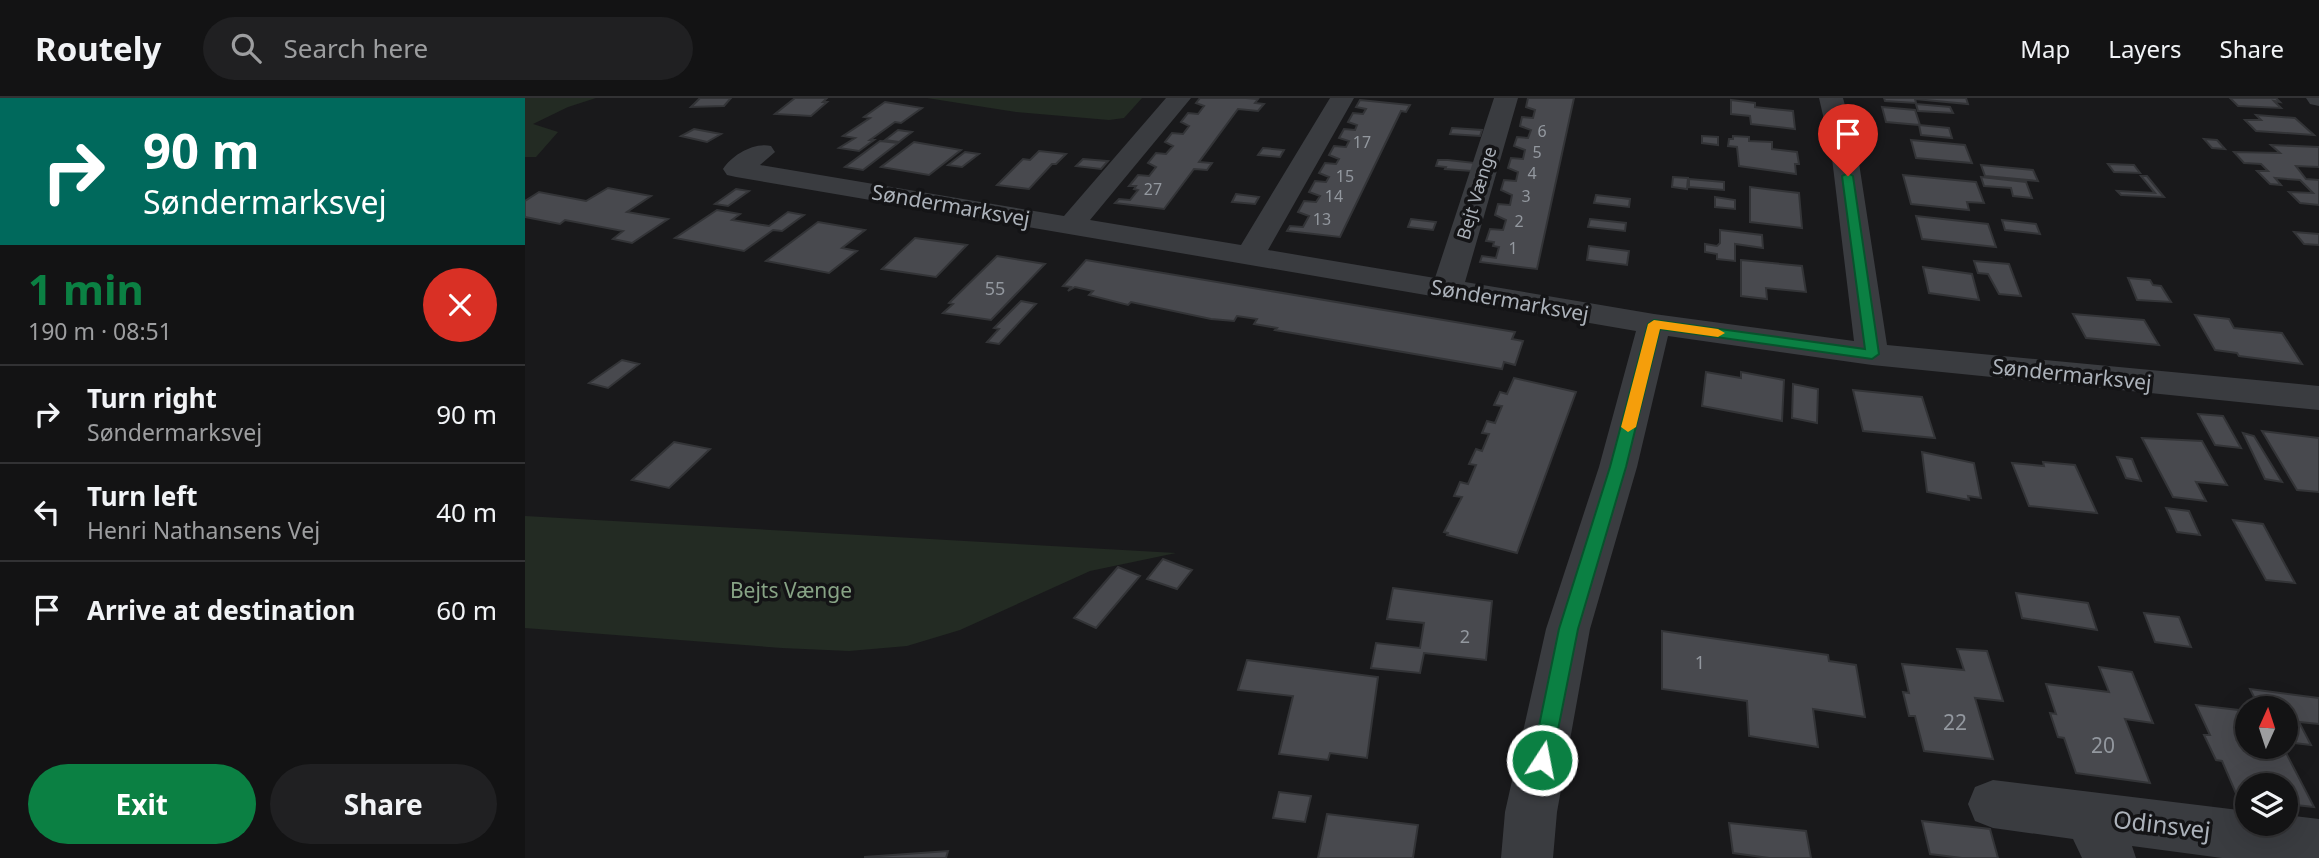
<!DOCTYPE html>
<html lang="en">
<head>
<meta charset="utf-8">
<style>
  :root { --surface:#131314; --page:#202022; --text:#f1f3f6; --muted:#9d9ea0; --line:#323234; --accent:#0b8043 }
  body { margin:0; font-family:"Noto Sans",sans-serif; background:var(--page); color:var(--text); height:100vh; display:flex; flex-direction:column; font-size:26px; white-space:nowrap }
  * { box-sizing:border-box; margin:0 }
  p { font-size:23px; color:var(--muted) }
  .icon { flex:none; width:38px; height:38px; fill:none; stroke:currentColor; stroke-width:2; stroke-linecap:round; stroke-linejoin:round }
  .map { position:relative; flex:1; overflow:hidden }
  .drawer { display:flex; flex-direction:column; background:var(--surface); width:525px }
  .drawer>* { flex:none }
  .top-card { background:#00695c; color:#fff; overflow:hidden }
  .needle { width:46px; rotate:3deg }
  .buttons { position:absolute; left:1710px; top:598px; display:grid; gap:14px }
  .buttons a { display:grid; place-items:center; width:63px; height:63px; border-radius:50%; background:var(--surface); box-shadow:0 7px 28px #0002,0 0 0 2px var(--line); font-size:35px }
  .pin { position:absolute; display:grid; place-items:center; width:60px; height:60px; color:#fff; margin:-72px -30px; border-radius:50% 50% 50% 0; rotate:-45deg; box-shadow:0 0 7px #0007 }
  .pin .icon { rotate:45deg }
  .me { position:absolute; width:77px; margin:-38px; rotate:11deg; stroke-linejoin:round; filter:drop-shadow(0 0 5px #0008) }
  .turn { display:flex; align-items:center; gap:24px; height:147px; padding:0 28px; font-size:32px }
  .turn .icon { width:91px; height:91px; stroke-width:2.5 }
  .turn b { display:block; font-size:49px; line-height:60px }
  .round { display:grid; place-items:center; flex:none; width:74px; height:74px; border-radius:37px; background:var(--page) }
  .summary { display:flex; align-items:center; justify-content:space-between; height:119px; padding:0 28px }
  h1 { font-size:42px; font-weight:700; line-height:52px; color:var(--accent) }
  .cta { display:flex; gap:14px; margin-top:auto; padding:14px 28px }
  .cta a { flex:1; height:80px; border-radius:42px; background:var(--accent); color:#fff; font-size:28px; font-weight:700; line-height:80px; text-align:center }
  .cta a+a { background:var(--page); color:var(--text) }
  ul { padding:0; list-style:none }
  li { display:flex; align-items:center; gap:21px; height:98px; padding:0 28px; border-top:2px solid var(--line) }
  li div { flex:1 }
  li b { display:block; font-size:26px }
  li em { font-style:normal }
  header { display:flex; align-items:center; gap:42px; box-sizing:border-box; height:98px; padding:0 35px; background:var(--surface); border-bottom:2px solid var(--line) }
  header strong { font-size:33px }
  nav { display:flex; gap:38px; margin-inline-start:auto; font-size:24px }
  .search { width:490px; height:63px; background:var(--page); display:flex; align-items:center; gap:18px; box-sizing:border-box; padding:0 24px; border-radius:38px; color:var(--muted); font-size:26px }
  main { display:flex; flex:1; min-height:0 }
  .map>svg:first-child { display:block }
  .green { fill:#232b23 }
  .building { fill:#48494e; stroke:#333437; stroke-width:2 }
  .lines { fill:none; stroke-linecap:round; stroke-linejoin:round }
  .minor { fill:#3a3c40; fill-rule:evenodd }
  .route { fill:#0b8043; stroke:#07532c; stroke-width:2 }
  .slow { fill:#f59e0b }
  .labels { text-anchor:middle; dominant-baseline:central; stroke-width:7; stroke-linejoin:round; paint-order:stroke }
  .far-number-label { font-size:16px; fill:#93989f }
  .far-street-label { font-size:18px; fill:#acb2ba; stroke:#141416 }
  .number-label { font-size:18px; fill:#93989f }
  .street-label { font-size:21px; fill:#acb2ba; stroke:#141416 }
  .park-label { font-size:21px; fill:#87a385; stroke:#141416 }
  .near-number-label { font-size:21px; fill:#93989f }
  .near-street-label { font-size:24px; fill:#acb2ba; stroke:#141416 }
</style>
</head>
<body>
<header>
<strong>Routely</strong>
<div class="search"><svg class="icon" aria-label="search" viewBox="0 0 24 24"><circle cx="10" cy="10" r="6"/><path d="M15 15l6 6"/></svg>Search here</div>
<nav><a>Map</a><a>Layers</a><a>Share</a></nav>
</header>
<main>
<section class="drawer">
<div class="top-card">
<div class="turn"><svg class="icon" aria-label="right" viewBox="0 0 24 24"><path d="M7 20v-9h11M14 6l5 5-5 5"/></svg><div><b>90 m</b>Søndermarksvej</div></div>
</div>
<div class="summary"><div><h1>1 min</h1><p>190 m · 08:51</p></div><a class="round" style="background:#d93025;color:#fff"><svg class="icon" aria-label="close" viewBox="0 0 24 24"><path d="M6 6l12 12M18 6L6 18"/></svg></a></div>
<ul>
<li><svg class="icon" aria-label="right" viewBox="0 0 24 24"><path d="M7 20v-9h11M14 6l5 5-5 5"/></svg><div><b>Turn right</b><p>Søndermarksvej</p></div><em>90 m</em></li>
<li><svg class="icon" aria-label="left" viewBox="0 0 24 24"><path d="M17 20v-9H6M10 6l-5 5 5 5"/></svg><div><b>Turn left</b><p>Henri Nathansens Vej</p></div><em>40 m</em></li>
<li><svg class="icon" aria-label="arrive" viewBox="0 0 24 24"><path d="M6 21V4h12l-3 4 3 4H6"/></svg><div><b>Arrive at destination</b></div><em>60 m</em></li>
</ul>
<div class="cta"><a>Exit</a><a>Share</a></div>
</section>
<div class="map">
<svg width="1794" height="760" viewBox="0 0 1794 760">
  <rect width="100%" height="100%" fill="#19191b"/>
  <path class="green" d="M0,0H71L43,9L8,26L33,34L11,59H0Z
    M402,0H617L599,20L584,22L491,14Z
    M0,418L651,455L565,473L435,532L382,548L324,553L257,550L0,530Z"/>
  <path class="building" d="M175,0H206L199,8L166,9Z
    M270,0H302L298,4H302L286,18L250,16Z
    M675,0H721L733,1L730,5L739,6L733,13L713,11L674,64L687,65L682,72L669,71L639,111L590,105L594,101L605,102L613,92L609,91L611,88H604L613,77L624,78L631,69L623,65L631,55L641,56L648,48L640,44L647,35L658,36L664,28L656,24L663,15L673,16L679,8L671,5Z
    M1003,0H1049L1012,171L955,164L957,158L971,160L974,149L968,148L969,144L961,143L965,131L978,132L981,122L970,117L973,106L985,107L987,97L976,92L979,82L991,83L993,74L983,70L986,60L998,61L1000,52L989,48L992,39L1003,40L1006,32L995,28L997,19L1008,20L1010,12L1001,9Z
    M1359,0H1441L1443,6L1390,1L1391,5L1360,3Z
    M1705,0H1751L1755,4L1749,3L1756,10L1713,8Z
    M835,2L885,7L881,14L876,13L815,139L762,133L765,128L778,129L784,118L773,114L779,103L791,104L795,98L784,94L790,83L801,84L804,79L794,75L800,65L811,66L814,61L804,57L809,48L821,49L824,43L814,40L819,31L830,32L832,27L823,24L828,15L838,16L841,11L831,9Z
    M1206,2L1230,5V9L1268,13L1270,31L1226,26L1225,18L1206,16Z
    M360,4L397,10L376,25L370,24L345,42H349L334,53L314,50L330,40L318,38L345,20L339,19Z
    M1391,6L1425,9L1428,15L1393,13Z
    M1357,9L1390,12L1395,27L1361,24Z
    M1731,17L1770,20L1789,37L1731,33L1720,22H1736Z
    M1394,27L1424,30L1427,40L1396,37Z
    M927,30L957,32L955,38L925,36Z
    M169,31L196,36L182,44L156,38Z
    M373,32L387,34L374,44L360,42Z
    M1177,38L1193,39V47L1177,45Z
    M1208,38L1224,39V43L1247,44V51L1272,54L1274,66H1270L1271,76L1214,68L1212,49L1203,48L1204,41H1208Z
    M1679,41L1692,42L1700,51L1687,50Z
    M1386,42L1440,47L1447,65L1391,60Z
    M355,43L373,45L338,72L320,69Z
    M389,44L436,52L404,77L356,69Z
    M1746,47L1794,49V69L1771,68L1781,81L1794,82V107L1775,105L1764,94L1788,95L1775,82L1750,80L1756,87L1745,86L1732,73H1743L1736,66L1719,65L1709,54L1755,55Z
    M738,50L759,52L755,59L733,57Z
    M514,53L541,56L531,66H527L504,91L472,87L498,61L505,62Z
    M440,54L454,56L437,69L423,67Z
    M558,61L583,63L576,71L551,68Z
    M913,62H923L950,65L947,73L920,71L921,69L911,68Z
    M1583,66L1609,67L1615,75L1589,74Z
    M1456,67L1508,72L1513,83L1460,78Z
    M1378,77L1451,84L1459,105L1442,104L1444,112L1386,106Z
    M1616,78H1622L1639,99L1596,97L1592,93L1630,95Z
    M1148,79L1163,80L1162,91L1147,89Z
    M1456,79L1501,84L1507,100L1488,98L1486,90L1459,88Z
    M1164,81L1199,84V92L1164,89Z
    M1225,89L1274,95L1277,130L1225,124Z
    M83,90L126,98L102,114L143,121L107,145L88,141L98,133L40,122L35,126L0,119V103L14,94L61,103Z
    M211,91L224,93L203,108L190,106Z
    M711,96L734,99L730,106L707,104Z
    M1071,97L1105,101L1104,109L1069,105Z
    M1190,99L1210,102V111L1190,109Z
    M192,112L215,116L207,122L244,128L263,114L279,117L257,133L248,132L219,153L150,140Z
    M1391,118L1463,126L1471,149L1397,141Z
    M886,121L911,124L908,132L883,129Z
    M1065,121L1101,125L1100,133L1063,129Z
    M1477,122L1511,126L1515,136L1480,132Z
    M293,124L340,132L317,150L332,153L304,175L241,163Z
    M1195,132L1237,137L1238,150L1210,146V163L1192,161V156L1180,154V146L1192,148L1195,145Z
    M1769,134L1794,136V147L1779,146Z
    M390,140L442,147L411,179L357,171Z
    M1064,148L1104,153L1102,167L1062,162Z
    M472,158L520,166L466,222L418,215L428,206L424,205Z
    M561,162L990,234L987,241L998,243L990,267L979,264L977,271L750,232L752,230L729,226L732,221L712,218L709,223L686,221L606,204L603,207L564,197L568,193L550,189L543,193L546,189L538,188Z
    M1216,162L1277,168L1281,194L1241,190L1242,201L1216,198Z
    M1449,163L1484,166L1496,198L1474,196L1463,176L1453,175Z
    M1398,169L1447,176L1454,202L1404,195Z
    M1603,180L1625,182L1628,187L1636,188L1646,204L1612,202Z
    M496,203L511,206L474,246L462,244L474,231L469,230Z
    M1548,216L1619,222L1634,247L1561,240Z
    M1670,217L1704,221L1709,230L1757,235L1777,266L1714,258L1712,255L1690,252Z
    M97,262L114,266L83,290L64,285Z
    M1181,274L1216,280V274L1259,282L1257,323L1177,308Z
    M989,280L1051,294L992,455L922,437L923,435L919,434L937,399L929,398L935,384L943,386L951,367L944,366L951,351L957,353L964,336L957,335L962,323L970,325L977,308L969,307L975,294L982,296Z
    M1268,286L1293,291L1292,325L1267,320Z
    M1328,292L1397,299L1410,340L1338,333Z
    M1673,316L1698,318L1716,350L1690,347Z
    M1737,333L1794,340V394L1772,392Z
    M1718,335L1729,338L1757,384L1740,381Z
    M1617,340L1677,343L1702,387L1671,384L1681,403L1648,399Z
    M149,344L185,351L144,390L107,382Z
    M1397,354L1449,365L1456,400L1443,398L1444,402L1402,394Z
    M1592,359L1607,361L1616,383L1601,380Z
    M1518,364L1550,367L1572,415L1504,408L1487,365L1519,368Z
    M1641,410L1664,413L1675,437L1652,434Z
    M1708,422L1738,426L1770,485L1741,482Z
    M638,461L667,472L652,491L622,481Z
    M593,469L615,478L571,530L549,520Z
    M868,490L967,503L961,562L899,555L895,575L846,570L851,545L895,550L899,525L862,521Z
    M1491,495L1563,505L1572,532L1497,520Z
    M1619,515L1654,519L1666,549L1630,544Z
    M1137,533L1303,557L1304,563L1331,567L1340,619L1288,611L1293,649L1224,638L1222,603L1137,591Z
    M1432,551L1462,553L1478,603L1450,600L1468,661L1399,653L1390,618H1384L1378,594L1384,595L1377,566L1439,572Z
    M722,562L853,579L842,660L805,655L803,662L754,656L768,598L713,592Z
    M1574,569L1607,574L1628,625L1600,621L1625,685L1551,675L1539,640L1533,639L1525,615L1531,616L1521,586L1584,594Z
    M1725,591L1794,600V626L1774,624L1786,647L1760,644V611H1735Z
    M1671,607L1722,613V649H1758L1789,709L1760,706V688H1722V701L1713,700L1697,663L1691,662L1679,637H1685Z
    M754,694L786,698L780,724L748,720Z
    M802,716L893,727L888,760H793Z
    M1397,723L1465,731L1473,760H1437L1405,756Z
    M1204,725L1281,733L1286,760H1244L1208,755Z
    M423,753L421,760H340V759Z"/>
  <g class="lines">
    <path class="minor" d="M641,0H666L565,122L716,147L805,0H829L743,152L910,180L969,0H993L940,184L1129,216L1329,243L1306,52L1294,0H1318L1332,52L1362,247L1794,288V312L1347,267L1143,238L1112,369L1065,531L1032,714L1028,760H976L980,714L1021,531L1074,369L1111,233L211,79L202,77L198,71C207,57 229,44 246,48L250,54L235,67L539,118Z
      M1781,0H1794V8L1785,6Z
      M1468,682L1722,713V726H1760V717L1794,721V760H1697L1607,748L1611,760H1557L1548,741L1468,730L1450,723L1443,706L1450,689Z"/>
  </g>
  <path class="route" d="M1323,75L1328,78L1354,256L1347,261L1135,231L1101,369L1053,531L1027,662L1024,668L1017,671L1010,668L1007,662L1034,531L1085,369L1123,226L1129,222L1340,251L1317,78Z"/>
  <path class="slow" d="M1129,222L1193,231L1200,235L1193,239L1135,231L1111,329L1103,334L1096,329L1123,226Z"/>
  <g class="labels">
    <g class="far-number-label">
      <text x="1017" y="33">6</text>
      <text x="837" y="44">17</text>
      <text x="1012" y="54">5</text>
      <text x="1007" y="75">4</text>
      <text x="820" y="78">15</text>
      <text x="628" y="91">27</text>
      <text x="809" y="98">14</text>
      <text x="1001" y="98">3</text>
      <text x="797" y="121">13</text>
      <text x="994" y="123">2</text>
      <text x="988" y="150">1</text>
    </g>
    <g class="far-street-label">
      <text transform="translate(951 95) rotate(-73)">Bejt Vænge</text>
    </g>
    <g class="number-label">
      <text x="470" y="190">55</text>
      <text x="940" y="538">2</text>
      <text x="1175" y="564">1</text>
    </g>
    <g class="street-label">
      <text transform="translate(426 107) rotate(10)">Søndermarksvej</text>
      <text transform="translate(985 202) rotate(10)">Søndermarksvej</text>
      <text transform="translate(1547 276) rotate(6)">Søndermarksvej</text>
    </g>
    <g class="park-label">
      <text x="266" y="492">Bejts Vænge</text>
    </g>
    <g class="near-number-label">
      <text x="1430" y="624">22</text>
      <text x="1578" y="647">20</text>
    </g>
    <g class="near-street-label">
      <text transform="translate(1637 726) rotate(7)">Odinsvej</text>
    </g>
  </g>
</svg>
<div class="buttons">
<a><svg class="needle" viewBox="-14 -14 28 28"><path d="M0-13l5 13h-10z" fill="#e53935"/><path d="M0 13l5-13h-10z" fill="#9d9ea0"/></svg></a>
<a><svg class="icon" aria-label="layers" viewBox="0 0 24 24"><path d="M12 4l9 5-9 5-9-5zM3 14l9 5 9-5"/></svg></a>
</div>
<div class="pin" style="left:1323px;top:78px;background:#d93025"><svg class="icon" aria-label="arrive" viewBox="0 0 24 24"><path d="M6 21V4h12l-3 4 3 4H6"/></svg></div>
<svg class="me" style="left:1017px;top:662px" viewBox="-20 -20 40 40"><circle r="17" fill="#0b8043" stroke="#fff" stroke-width="3"/><path d="M0-11L8 9 0 5-8 9z" fill="#fff"/></svg>
</div>
</main>
</body>
</html>
